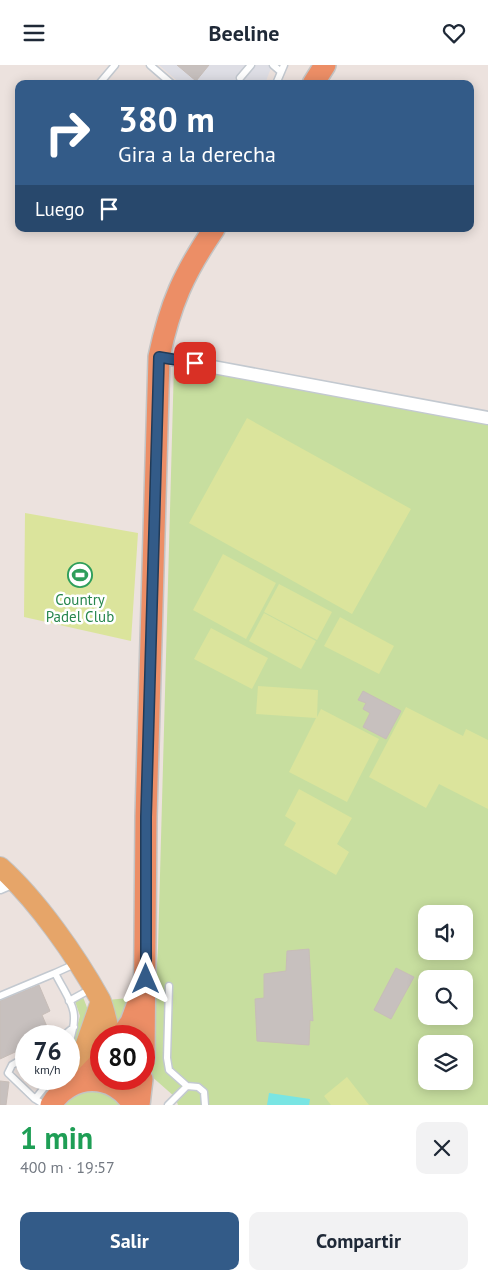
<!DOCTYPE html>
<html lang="es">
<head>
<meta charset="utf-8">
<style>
  :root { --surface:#fff; --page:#f2f2f3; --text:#1f2937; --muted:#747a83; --accent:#335b88 }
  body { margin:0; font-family:"PT Sans",sans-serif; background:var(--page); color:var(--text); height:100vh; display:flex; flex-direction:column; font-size:19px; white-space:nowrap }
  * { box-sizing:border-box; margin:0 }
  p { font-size:16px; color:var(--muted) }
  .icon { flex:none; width:28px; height:28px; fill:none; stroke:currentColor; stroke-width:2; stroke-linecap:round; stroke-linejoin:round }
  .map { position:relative; height:1040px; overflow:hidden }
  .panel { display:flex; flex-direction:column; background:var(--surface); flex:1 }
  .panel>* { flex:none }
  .hud { position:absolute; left:15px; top:15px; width:459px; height:152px; border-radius:10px; box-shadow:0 2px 12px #0003; background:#335b88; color:#fff; overflow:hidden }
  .controls { position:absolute; left:418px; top:840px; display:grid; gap:10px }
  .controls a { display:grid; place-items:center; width:55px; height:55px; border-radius:10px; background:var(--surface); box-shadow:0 2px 12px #0003; font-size:25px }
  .speed { position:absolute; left:15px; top:960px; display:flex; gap:10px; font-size:25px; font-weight:700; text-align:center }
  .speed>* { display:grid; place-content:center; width:65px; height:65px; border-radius:50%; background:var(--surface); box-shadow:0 2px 12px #0003; line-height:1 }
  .speed small { font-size:12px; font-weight:400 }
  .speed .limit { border:8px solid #d22; background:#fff; color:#111 }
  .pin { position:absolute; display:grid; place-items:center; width:42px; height:42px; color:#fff; margin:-21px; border-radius:10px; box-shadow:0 2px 8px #0006 }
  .me { position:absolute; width:55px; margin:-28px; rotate:0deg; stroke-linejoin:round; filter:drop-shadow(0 0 4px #0008) }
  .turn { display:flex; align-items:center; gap:18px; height:105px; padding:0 20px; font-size:22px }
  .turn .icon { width:65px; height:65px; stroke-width:2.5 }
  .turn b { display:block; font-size:35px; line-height:42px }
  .then { display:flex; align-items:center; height:48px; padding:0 20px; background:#0003; gap:10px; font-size:19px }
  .round { display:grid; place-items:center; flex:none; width:52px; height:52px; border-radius:10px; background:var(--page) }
  .overview { display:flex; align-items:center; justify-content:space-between; height:85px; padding:0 20px }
  h1 { font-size:30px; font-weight:600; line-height:38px; color:#1e9e55 }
  .cta { display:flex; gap:10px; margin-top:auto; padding:10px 20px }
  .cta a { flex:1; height:58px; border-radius:10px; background:var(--accent); color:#fff; font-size:20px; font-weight:600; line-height:58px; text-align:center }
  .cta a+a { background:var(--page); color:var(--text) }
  header { display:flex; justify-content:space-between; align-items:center; height:65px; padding:0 20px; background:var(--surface); font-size:22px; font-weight:600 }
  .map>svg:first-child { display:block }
  .industrial { fill:#dedee5 }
  .green { fill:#c7de9f; fill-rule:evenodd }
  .pitch { fill:#dbe49c }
  .water { fill:#79e5e3 }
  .building { fill:#c7c0be; stroke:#c7bdb8 }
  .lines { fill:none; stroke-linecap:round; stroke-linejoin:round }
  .service-casing { stroke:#c3c9d0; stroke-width:9 }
  .minor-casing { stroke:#c3c9d0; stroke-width:15 }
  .primary-casing { stroke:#c4c4c4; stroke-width:22 }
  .trunk-casing { stroke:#c4c4c4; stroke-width:24 }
  .service { stroke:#fff; stroke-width:6 }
  .minor { stroke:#fff; stroke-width:12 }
  .primary { stroke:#e6a569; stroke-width:20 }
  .trunk { stroke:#ec8e66; stroke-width:21 }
  .route-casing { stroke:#213b58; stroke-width:12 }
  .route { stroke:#335b88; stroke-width:9 }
  .labels { text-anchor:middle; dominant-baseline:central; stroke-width:5; stroke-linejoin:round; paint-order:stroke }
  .leisure-label { font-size:15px; fill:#27864d; stroke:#fff }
</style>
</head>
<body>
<header><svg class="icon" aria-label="menu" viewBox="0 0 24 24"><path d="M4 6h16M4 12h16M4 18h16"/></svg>Beeline<svg class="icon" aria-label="heart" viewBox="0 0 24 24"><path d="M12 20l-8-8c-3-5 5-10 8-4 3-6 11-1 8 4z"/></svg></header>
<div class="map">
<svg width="488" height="1040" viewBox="0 0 488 1040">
  <rect width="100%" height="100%" fill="#ece2de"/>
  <path class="industrial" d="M159,0H272L265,19H181Z"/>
  <path class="green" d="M174,299L488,356V1040H178L175,1032L150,1010L158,883ZM426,849H464V886H426ZM426,914H464V951H426ZM426,979H464V1016H426Z
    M83,932L88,945L70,999L69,990L80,951L75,936Z
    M129,933L119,967L107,935Z
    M103,1020L124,1040H61L67,1030Z"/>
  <path class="pitch" d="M247,353L411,444L352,549L189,458Z
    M25,448L138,468L131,576L24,552Z
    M223,489L276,518L246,574L193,545Z
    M279,519L332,547L317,575L264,547Z
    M264,548L316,576L301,604L249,576Z
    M340,552L394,581L379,609L324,581Z
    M211,563L268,593L252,624L194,594Z
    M258,621L318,625L317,652L321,644L379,674L347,737L289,707L316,653L256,649Z
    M406,642L463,671L466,664L488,675V744L439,719L426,743L369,712Z
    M299,724L352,753L337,779L349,787L336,810L284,780L296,758L285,751Z
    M347,1012L369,1040H331L324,1031Z"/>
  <path class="water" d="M269,1028L310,1034L309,1040H267Z"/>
  <path class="building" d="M177,0H209L196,16Z
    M363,626L401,646L386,674L363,662L370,648L363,644L366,638L358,635Z
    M309,884L313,956L310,955L309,980L257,976L255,934L264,933V909L286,906L287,886Z
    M396,903L414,912L391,954L374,945Z
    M39,920L50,946L42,950L51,971H26V982L0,994V936Z
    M0,1016L9,1017L6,1040H0Z"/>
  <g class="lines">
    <defs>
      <path id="service" d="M150,0L172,19
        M273,0L280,6
        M240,13L251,0
        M99,19L115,0
        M276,19L284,0
        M0,931L55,908
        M69,936L91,924
        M63,971L74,962
        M69,978C81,944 70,938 55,908L75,899
        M26,992L12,1000L8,1008L35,1034L45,1040
        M187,1021L198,1022L204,1027L205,1040
        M35,1034L51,1014
        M168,1040L187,1021L169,1005L167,993L169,921"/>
      <path id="minor" d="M159,292L488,353
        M0,822L14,816"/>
      <path id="primary" d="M0,802C37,835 76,891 100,934C105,945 107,960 111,971
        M72,1019L101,936"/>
      <path id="trunk" d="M313,19L325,0
        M121,971L131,957L141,930
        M144,993L146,752L159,292C170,239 184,208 214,164
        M83,1015L101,996
        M51,1040C70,1008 114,1007 133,1040
        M139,1040L142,1014"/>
    </defs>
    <use href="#service" class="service-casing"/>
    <use href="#minor" class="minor-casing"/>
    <use href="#primary" class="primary-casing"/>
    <use href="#trunk" class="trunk-casing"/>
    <use href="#service" class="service"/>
    <use href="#minor" class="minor"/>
    <use href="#primary" class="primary"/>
    <use href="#trunk" class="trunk"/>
  </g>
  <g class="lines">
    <defs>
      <path id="route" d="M146,914V752L159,292L195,298"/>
    </defs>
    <use href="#route" class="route-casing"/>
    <use href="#route" class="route"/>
  </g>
  <defs>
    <symbol id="stadium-ring" viewBox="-11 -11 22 22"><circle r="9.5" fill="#fff" stroke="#2e9e5b" stroke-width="1.5"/><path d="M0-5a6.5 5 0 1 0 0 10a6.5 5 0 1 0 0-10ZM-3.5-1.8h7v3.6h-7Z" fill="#2e9e5b"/></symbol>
  </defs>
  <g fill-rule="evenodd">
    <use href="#stadium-ring" x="66" y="496" width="28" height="28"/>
  </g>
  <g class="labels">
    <g class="leisure-label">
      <text x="80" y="534">Country<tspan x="80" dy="17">Padel Club</tspan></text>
    </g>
  </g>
</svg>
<div class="controls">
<a><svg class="icon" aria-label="sound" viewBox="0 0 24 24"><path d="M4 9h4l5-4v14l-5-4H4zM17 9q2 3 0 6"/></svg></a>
<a><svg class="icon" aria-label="search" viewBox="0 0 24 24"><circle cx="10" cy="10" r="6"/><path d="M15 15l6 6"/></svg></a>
<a><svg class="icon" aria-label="layers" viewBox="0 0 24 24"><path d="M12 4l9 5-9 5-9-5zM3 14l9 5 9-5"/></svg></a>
</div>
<div class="speed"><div>76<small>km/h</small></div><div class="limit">80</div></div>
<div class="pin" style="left:195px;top:298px;background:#d93025"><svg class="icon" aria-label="arrive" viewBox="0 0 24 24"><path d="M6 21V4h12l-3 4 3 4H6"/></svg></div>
<svg class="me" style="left:146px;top:914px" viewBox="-20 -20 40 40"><path d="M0-17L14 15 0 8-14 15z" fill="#335b88" stroke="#fff" stroke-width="4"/></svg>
<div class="hud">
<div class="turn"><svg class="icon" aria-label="right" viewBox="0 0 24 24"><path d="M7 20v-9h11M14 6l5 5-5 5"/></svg><div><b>380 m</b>Gira a la derecha</div></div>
<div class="then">Luego<svg class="icon" aria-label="arrive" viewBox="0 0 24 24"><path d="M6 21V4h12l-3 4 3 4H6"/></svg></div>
</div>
</div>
<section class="panel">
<div class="overview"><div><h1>1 min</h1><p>400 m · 19:57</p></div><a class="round"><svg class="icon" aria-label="close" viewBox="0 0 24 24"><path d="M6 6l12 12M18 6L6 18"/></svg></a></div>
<div class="cta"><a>Salir</a><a>Compartir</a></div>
</section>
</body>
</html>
